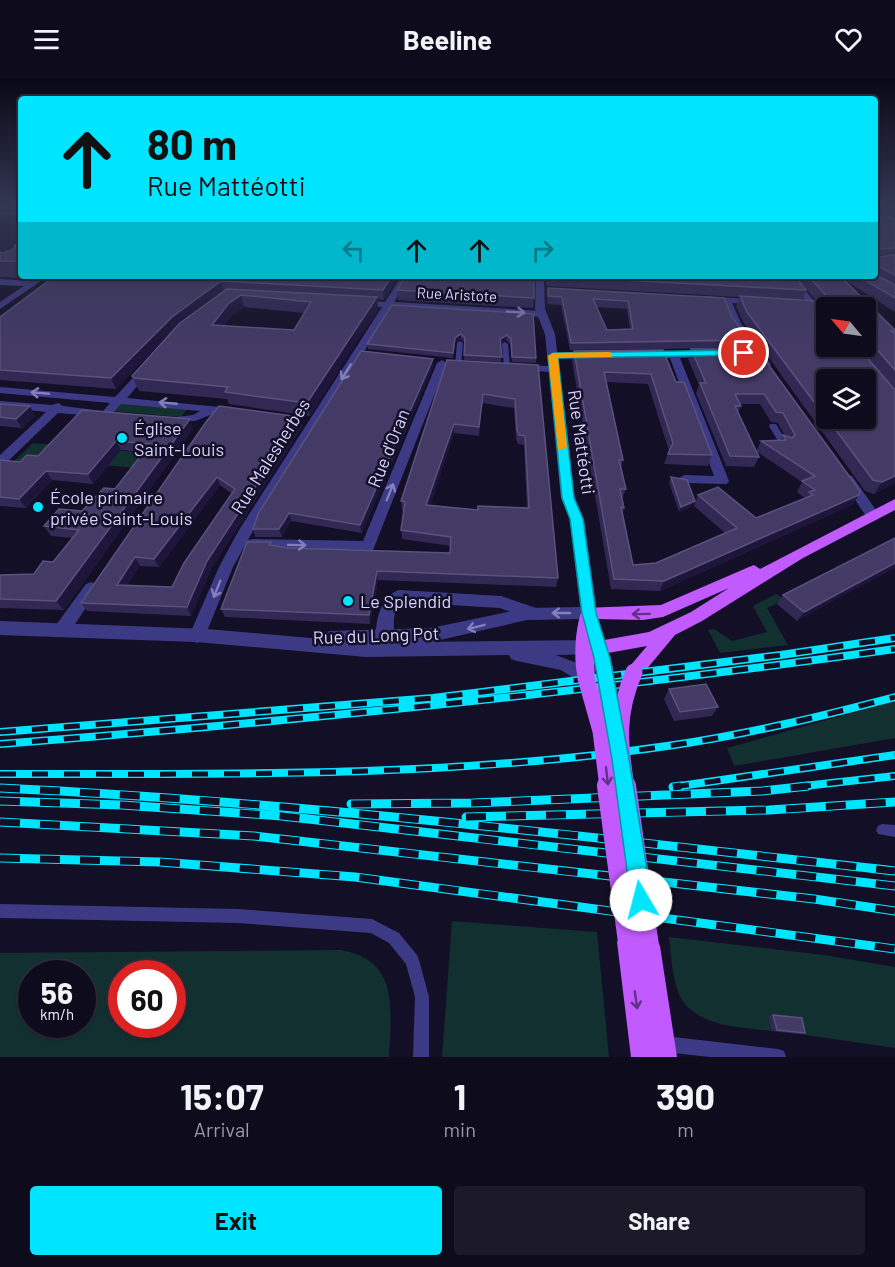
<!DOCTYPE html>
<html lang="en">
<head>
<meta charset="utf-8">
<style>
  :root { --surface:#0e0b1c; --page:#1c1929; --text:#f1f3f6; --muted:#9b9ba3; --line:#2e2b3b; --accent:#00e5ff }
  body { margin:0; font-family:Barlow,sans-serif; background:var(--page); color:var(--text); height:100vh; display:flex; flex-direction:column; font-size:22px; white-space:nowrap }
  * { box-sizing:border-box; margin:0 }
  p { font-size:20px; color:var(--muted) }
  .icon { flex:none; width:33px; height:33px; fill:none; stroke:currentColor; stroke-width:2; stroke-linecap:round; stroke-linejoin:round }
  .map { position:relative; height:979px; overflow:hidden }
  .drawer { display:flex; flex-direction:column; background:var(--surface); flex:1 }
  .drawer>* { flex:none }
  .hud { position:absolute; left:18px; top:18px; width:860px; height:183px; border-radius:6px; box-shadow:0 2px 4px #0004,0 0 0 2px var(--line); background:#00e5ff; color:#111; overflow:hidden }
  .needle { width:39px; rotate:299deg }
  .fabs { position:absolute; left:816px; top:219px; display:grid; gap:12px }
  .fabs a { display:grid; place-items:center; width:60px; height:60px; border-radius:6px; background:var(--surface); box-shadow:0 2px 4px #0004,0 0 0 2px var(--line); font-size:30px }
  .speed { position:absolute; left:18px; top:882px; display:flex; gap:12px; font-size:30px; font-weight:700; text-align:center }
  .speed>* { display:grid; place-content:center; width:78px; height:78px; border-radius:50%; background:var(--surface); box-shadow:0 2px 4px #0004,0 0 0 2px var(--line); line-height:1 }
  .speed small { font-size:15px; font-weight:400 }
  .speed .limit { border:9px solid #d22; background:#fff; color:#111 }
  .pin { position:absolute; display:grid; place-items:center; width:51px; height:51px; color:#fff; margin:-26px; border:3px solid #fff; border-radius:50%; box-shadow:0 2px 6px #0007 }
  .me { position:absolute; width:66px; margin:-33px; rotate:352deg; stroke-linejoin:round; filter:drop-shadow(0 0 4px #0008) }
  .turn { display:flex; align-items:center; gap:21px; height:126px; padding:0 30px; font-size:27px }
  .turn .icon { width:78px; height:78px; stroke-width:2.5 }
  .turn b { display:block; font-size:42px; line-height:51px }
  .lanes { display:flex; align-items:center; height:57px; padding:0 30px; background:#0003; justify-content:center; gap:30px; direction:ltr }
  .lanes .off { opacity:.35 }
  .eta { display:flex; justify-content:space-evenly; align-items:center; height:102px; text-align:center }
  .eta b { font-size:36px; font-weight:700; line-height:42px }
  .primary-button { display:flex; gap:12px; margin-top:auto; padding:12px 30px }
  .primary-button a { flex:1; height:69px; border-radius:6px; background:var(--accent); color:#111; font-size:24px; font-weight:700; line-height:69px; text-align:center }
  .primary-button a+a { background:var(--page); color:var(--text) }
  header { display:flex; justify-content:space-between; align-items:center; height:78px; padding:0 30px; background:var(--surface); font-size:27px; font-weight:700 }
  .map>svg:first-child { display:block }
  .green { fill:#12302f; fill-rule:evenodd }
  .lines { fill:none; stroke-linecap:round; stroke-linejoin:round }
  .service { fill:#3d3a85; fill-rule:evenodd }
  .pedestrian { fill:#3d3a85; fill-rule:evenodd }
  .minor { fill:#3d3a85; fill-rule:evenodd }
  .tertiary { fill:#3d3a85; fill-rule:evenodd }
  .primary { fill:#c25bff; fill-rule:evenodd }
  .rail-far1-casing { stroke:#00e5ff; stroke-width:8 }
  .rail-casing { stroke:#00e5ff; stroke-width:9 }
  .rail-far1 { stroke:#130f26; stroke-width:5; stroke-dasharray:16; stroke-linecap:butt }
  .rail { stroke:#130f26; stroke-width:7; stroke-dasharray:20; stroke-linecap:butt }
  .primary-bridge-far1 { stroke:#c25bff; stroke-width:17 }
  .primary-bridge { stroke:#c25bff; stroke-width:22 }
  .wall { fill:#312854; fill-rule:evenodd }
  .shaded-wall { fill:#1d163a }
  .building { fill:#433a66; stroke:#5a527e; stroke-width:1.5; fill-rule:evenodd }
  .oneway { stroke:#837fbc }
  .oneway2 { stroke:#623188 }
  .route { fill:#00e5ff; stroke:#0095a6; stroke-width:1.5 }
  .slow { fill:#f59e0b }
  .poi-dot { fill:#00e5ff; stroke:#130f26; stroke-width:2 }
  .labels { text-anchor:middle; dominant-baseline:central; stroke-width:5; stroke-linejoin:round; paint-order:stroke }
  .far-street-label { font-size:15px; fill:#d9d4ff; stroke:#130f26 }
  .poi-label { font-size:18px; fill:#d9d4ff; stroke:#130f26; text-anchor:start }
  .street-label { font-size:18px; fill:#d9d4ff; stroke:#130f26 }
</style>
</head>
<body>
<header><svg class="icon" aria-label="menu" viewBox="0 0 24 24"><path d="M4 6h16M4 12h16M4 18h16"/></svg>Beeline<svg class="icon" aria-label="heart" viewBox="0 0 24 24"><path d="M12 20l-8-8c-3-5 5-10 8-4 3-6 11-1 8 4z"/></svg></header>
<div class="map">
<svg width="895" height="979" viewBox="0 0 895 979">
  <rect width="100%" height="100%" fill="#130f26"/>
  <path class="green" d="M122,323L189,329L181,339L113,333Z
    M33,365L160,376L161,392L53,383L12,385Z
    M776,516L785,522L767,530L788,567L720,575L708,552L714,551L732,563L767,554L753,528Z
    M895,623V660L734,688L727,670Z
    M452,843L597,854L609,979H442Z
    M669,859L824,877L895,889V970L799,956L796,942L768,939L771,953C740,949 689,949 677,911C672,895 671,876 669,859Z
    M340,872C400,881 391,932 389,979H0V875ZM32,896H82V946H32ZM122,896H172V946H122Z"/>
  <g class="lines">
    <path class="service" d="M460,263L463,265L461,287L458,289L455,287L457,265Z
      M505,264L508,266L510,289L507,291L504,289L502,266Z
      M770,346H776L788,366L787,368H781L769,348Z
      M882,746L895,747V759L878,756L876,752L878,748Z
      M0,826L238,831L372,841L399,855L417,877L419,882L429,919V979H413L415,919L406,886L389,865L371,855L238,845L0,840Z
      M665,958L778,971L784,973L786,979H710L665,974L660,971L657,966L660,961Z"/>
    <path class="pedestrian" d="M0,132L21,135L1,136Z"/>
    <path class="minor" d="M38,198H48L0,231V224L24,208L0,207V201L30,203Z
      M402,198H410L394,224L541,233L546,236L541,239L391,230L253,453L233,489L203,563L197,565L191,563L189,558L219,489L239,452L382,229L359,228L354,225L359,222L385,224Z
      M785,198H793L826,237V245L823,244Z
      M706,218L760,222V226L757,227L732,225L741,245L771,286L770,288H762L731,245L723,225L703,223V219Z
      M674,273H710L715,276L710,279L680,280L729,403L727,406L684,405L678,401L684,397L714,398L670,280H647L642,277L647,274Z
      M593,274L598,277L597,279L553,281L548,278L553,275Z
      M442,282L447,285L373,472L248,470L246,466L248,462L253,461L363,463L437,285Z
      M148,287L153,290L127,320L240,331L242,333L236,336L215,335L195,343L167,344V340L193,337L200,333L121,326L110,338L106,339L58,335L4,387L0,388V377L46,334L0,329V323L52,327L58,325L63,328L103,333L110,325L0,315V309L115,319L144,288Z
      M519,287L552,288L557,291L552,294L515,292V288Z
      M847,397L852,398L878,435L880,438L878,441H868L841,401Z
      M91,504L96,506L99,510L96,514L68,557L62,559L56,557L54,552L56,547L86,506Z
      M399,512L501,518L539,531L541,536L539,541L533,542L500,530L402,524C386,539 400,560 392,576L386,578L380,576C371,557 377,519 399,512Z"/>
    <path class="tertiary" d="M536,198H544L545,231L555,256L575,420L584,441L597,535L606,569L604,574L598,576L556,577L587,589L595,600L592,605L586,608L561,592L517,583L511,581L509,577L366,579L196,564L0,557V543L207,551L322,561L324,555L330,553L431,550L527,530L580,529L570,441L561,420L545,256L535,231ZM583,541L588,562L410,564H431L527,542Z"/>
    <path class="primary" d="M895,421V432L803,480L702,543L675,557L640,599L634,601L628,599L625,594L647,568L608,575L613,590L610,595L604,597L598,595L594,584L595,600L592,605L586,608L580,605C572,589 575,546 583,530L661,527L749,489L754,487L760,491ZM729,510L691,534L649,554L593,564L596,541L643,542L663,539Z
      M629,852L637,856L639,861L648,856L656,860L660,868L677,979H631L617,864L621,856Z"/>
    <defs>
      <path id="rail-far1" d="M0,654L433,620L781,577L895,560
        M0,666C299,643 598,613 895,571
        M0,696C225,696 451,700 674,667C749,656 822,638 895,619
        M673,709L895,677
        M795,709L895,698"/>
      <path id="rail" d="M673,709L681,708
        M0,710C300,724 597,760 895,793
        M0,723L122,727L282,738L895,808
        M351,726L473,725L762,713L808,708
        M466,739L769,732L895,724
        M0,744L254,758L814,821L895,833
        M0,780L160,784L355,799L895,871"/>
    </defs>
    <use href="#rail-far1" class="rail-far1-casing"/>
    <use href="#rail" class="rail-casing"/>
    <use href="#rail-far1" class="rail-far1"/>
    <use href="#rail" class="rail"/>
    <path class="primary-bridge-far1" d="M604,590L613,652
      M586,600L601,653L608,709
      M626,709C619,664 616,637 634,594"/>
    <path class="primary-bridge" d="M608,708L629,864
      M625,708L648,868"/>
  </g>
  <path class="wall" d="M874,129H895V234L845,202L895,252V311L858,268H866V230H826V234L795,198H874Z
    M21,164V198H29L26,200L0,199V174L3,175L14,171Z
    M55,198H291L288,202H297L296,198H308L305,202L399,198L384,222L377,221L378,231L310,338L229,326L227,321L139,313L132,298L175,249L116,311L0,302V239ZM244,229L304,235L294,252L224,248L231,238Z
    M544,198H795L806,212L802,222L895,312V405L874,416L865,413L743,244L736,228L740,219L547,208Z
    M548,210L732,239L749,262L746,270L570,272L561,227L547,226ZM597,229L627,231L630,251L607,252Z
    M397,212L534,220L533,230L398,222Z
    M533,236L536,280V285L512,284L510,266L506,262L501,266V284L464,282L465,265L461,261L455,265L453,280L368,271L367,266Z
    M691,271H757L859,417L852,427L660,513L611,511L572,283L574,273L676,304L712,377L708,388L664,386L669,373L648,306L606,304L623,382L621,389L626,411L622,421L624,430L623,435L633,487L656,485L725,455L694,428L698,417L756,440L805,420L797,414L802,404L756,373L759,379L754,389L726,388L696,315L699,307L688,281ZM740,326H760L771,344L778,345L785,358L783,357L780,363H761L756,373L738,334L741,328Z
    M433,281V289L362,455L291,443L282,459H255L253,451Z
    M447,282L538,287L558,500L556,509L378,502L370,546L225,539L221,531L272,467L288,470L450,475L451,468L402,461L401,452L404,433L402,432L401,423ZM482,325L514,330L516,361L518,366L524,367L527,430L478,432L430,427L454,355L479,358Z
    M0,326L35,338L22,350L0,348Z
    M82,332L193,351L64,532L0,530V497L34,496L53,484L72,460L51,458L44,448L82,433L115,411L143,374L121,372L93,406L52,402L26,430L0,428V382L20,384L38,378Z
    M206,344L303,348L211,491L191,538L87,533L81,525ZM220,407L232,416L172,509L127,507L140,488L159,489Z
    M671,399L693,428L679,434L669,404Z
    M895,460L797,543L777,526L783,517Z
    M669,611L718,629L712,638L674,643L664,621Z
    M773,937L805,955L799,956L771,953L768,938Z"/>
  <path class="shaded-wall" d="M21,180V191L17,183Z
    M283,198H291L286,206L282,199Z
    M302,198H308L303,205Z
    M392,198H399L384,222L383,212Z
    M221,203L224,213L175,249L116,311L111,300L172,239Z
    M241,217L244,229L231,238L216,259L212,247L228,226Z
    M377,219L378,231L310,338L307,325Z
    M461,256V261L455,265L453,280L455,260Z
    M507,257L506,262L500,266V261Z
    M433,281V289L362,455L360,447Z
    M30,328L35,338L22,350L16,341Z
    M301,339L303,348L211,491L191,538L187,529L207,483Z
    M190,341L193,351L64,532L56,523Z
    M454,346V355L427,436L426,427Z
    M116,363L121,372L93,406L88,396Z
    M46,393L52,402L26,430L19,421Z
    M895,398V405L874,416L882,404Z
    M217,399L220,407L159,489L154,481Z
    M859,417L852,427L660,513L664,503Z
    M695,423L693,428L679,434L681,429Z
    M289,435L291,443L282,459L279,451Z
    M135,479L140,488L122,515L117,507Z
    M895,485V490L797,543L804,534Z
    M377,493L378,502L370,546L369,537Z"/>
  <path class="building" d="M874,129H877V134L895,142V170L877,171L879,179L895,177V197L874,186Z
    M884,129H895V134Z
    M21,164V180L17,183H0V174L3,175L14,171L15,167Z
    M874,196L895,207V220L858,198H874Z
    M55,198H283L282,199L285,202H306L309,198H392L383,212L221,203L172,239L111,300L0,292V239Z
    M406,198H534V220L397,212Z
    M548,198H795L806,212Z
    M808,198H840L895,252V253H891L895,256V292L866,259V230H832L833,225Z
    M548,210L724,220L732,239L749,262L571,265L562,219L548,218ZM593,221L628,223L633,251L607,252Z
    M227,211L377,219L307,325L225,314L228,309L134,300L132,298L180,245ZM241,217L311,224L294,252L212,247L228,226Z
    M740,218L816,223L826,235V268H857L895,312V398L882,404L873,402L827,340H866V302H826V340L747,234Z
    M392,227L533,236L536,280L512,279L511,261L507,257L500,261L502,279L464,277L465,260L461,256L455,260L453,275L367,266Z
    M691,271H757L860,413L859,417L664,503L614,501L574,273L663,272L676,304H684L712,377L668,376L673,365L651,296L604,294L623,382H619L626,411H620L624,430L621,429L633,487L656,485L737,450L698,417L718,409L756,440L813,417L809,414L815,412L802,403L815,398L761,363L786,362L783,357L792,360L795,357L783,335L776,334L764,316H735L741,328H735L759,379L730,378L700,305H706Z
    M361,273L433,281L360,447L289,435L279,451H253L258,436Z
    M447,282L538,287L558,500L377,493L369,537L221,531L247,464H271L269,467L288,470L450,475L451,459L401,452L405,424L401,423ZM483,316L515,321L517,352L519,357L525,358L529,430L478,428V432L426,427L454,346L479,349Z
    M0,326L30,328L16,341L0,339Z
    M219,328L301,339L207,483L187,529L81,525L206,344ZM217,399L235,411L184,485L172,509L117,507L135,479L154,481Z
    M82,332L190,341L56,523L0,521V497L34,496L43,483L53,484L79,452L44,448L59,431L82,433L104,410L115,411L150,366L116,363L88,396L46,393L19,421L0,419V382L20,384L27,377L38,378Z
    M671,399L687,402L695,423L681,429Z
    M895,460V485L804,534L783,517Z
    M706,606L718,629L680,634L669,611Z
    M773,937L802,940L805,955L777,952Z"/>
  <defs><path id="oneway-shaft" d="M-6 0H5M1.5-3L5.5 0L1.5 3" fill="none" stroke-width="1.6" stroke-linecap="round" stroke-linejoin="round" transform="scale(1.5)"/></defs>
  <g class="oneway">
    <use href="#oneway-shaft" transform="translate(516 234) rotate(3)"/>
    <use href="#oneway-shaft" transform="translate(346 294) rotate(122)"/>
    <use href="#oneway-shaft" transform="translate(40 315) rotate(-175)"/>
    <use href="#oneway-shaft" transform="translate(168 325) rotate(-175)"/>
    <use href="#oneway-shaft" transform="translate(390 414) rotate(-68)"/>
    <use href="#oneway-shaft" transform="translate(297 467) rotate(1)"/>
    <use href="#oneway-shaft" transform="translate(217 511) rotate(112)"/>
    <use href="#oneway-shaft" transform="translate(561 535) rotate(180)"/>
    <use href="#oneway-shaft" transform="translate(476 549) rotate(166)"/>
  </g>
  <g class="oneway2">
    <use href="#oneway-shaft" transform="translate(641 536) rotate(179)"/>
    <use href="#oneway-shaft" transform="translate(607 698) rotate(83)"/>
    <use href="#oneway-shaft" transform="translate(636 922) rotate(82)"/>
  </g>
  <linearGradient id="sky" x2="0" y2="1"><stop stop-color="#0a0815"/><stop offset="0.48" stop-color="#333752"/><stop offset="1" stop-color="#333752" stop-opacity="0"/></linearGradient>
  <rect width="895" height="266" fill="url(#sky)"/>
  <path class="route" d="M744,272L748,273V277L558,280L574,420L583,441L596,535L610,580L629,681L652,822L649,829L641,832L634,829L631,822L612,681L594,580L582,535L570,441L562,420L548,278L553,275Z"/>
  <path class="slow" d="M609,274L612,275V279L558,280L567,370L558,372L548,278L553,275Z"/>
  <g class="poi-dot">
    <circle cx="122" cy="360" r="6"/>
    <circle cx="38" cy="429" r="6"/>
    <circle cx="348" cy="523" r="6"/>
  </g>
  <g class="labels">
    <g class="far-street-label">
      <text transform="translate(457 216) rotate(3)">Rue Aristote</text>
    </g>
    <g class="poi-label">
      <text x="134" y="350">Église<tspan x="134" dy="21">Saint-Louis</tspan></text>
      <text x="50" y="419">École primaire<tspan x="50" dy="21">privée Saint-Louis</tspan></text>
      <text x="360" y="523">Le Splendid</text>
    </g>
    <g class="street-label">
      <text transform="translate(582 364) rotate(82)">Rue Mattéotti</text>
      <text transform="translate(388 370) rotate(-68)">Rue d'Oran</text>
      <text transform="translate(270 378) rotate(-58)">Rue Malesherbes</text>
      <text transform="translate(376 557) rotate(-2)">Rue du Long Pot</text>
    </g>
  </g>
</svg>
<div class="fabs">
<a><svg class="needle" viewBox="-14 -14 28 28"><path d="M0-13l5 13h-10z" fill="#e53935"/><path d="M0 13l5-13h-10z" fill="#9b9ba3"/></svg></a>
<a><svg class="icon" aria-label="layers" viewBox="0 0 24 24"><path d="M12 4l9 5-9 5-9-5zM3 14l9 5 9-5"/></svg></a>
</div>
<div class="speed"><div>56<small>km/h</small></div><div class="limit">60</div></div>
<div class="pin" style="left:744px;top:275px;background:#d93025"><svg class="icon" aria-label="arrive" viewBox="0 0 24 24"><path d="M6 21V4h12l-3 4 3 4H6"/></svg></div>
<svg class="me" style="left:641px;top:822px" viewBox="-20 -20 40 40"><circle r="19" fill="#fff"/><path d="M0-13L10 11 0 6-10 11z" fill="#00e5ff"/></svg>
<div class="hud">
<div class="turn"><svg class="icon" aria-label="ahead" viewBox="0 0 24 24"><path d="M12 20V5M6 11l6-6 6 6"/></svg><div><b>80 m</b>Rue Mattéotti</div></div>
<div class="lanes"><svg class="icon off" aria-label="left" viewBox="0 0 24 24"><path d="M17 20v-9H6M10 6l-5 5 5 5"/></svg><svg class="icon" aria-label="ahead" viewBox="0 0 24 24"><path d="M12 20V5M6 11l6-6 6 6"/></svg><svg class="icon" aria-label="ahead" viewBox="0 0 24 24"><path d="M12 20V5M6 11l6-6 6 6"/></svg><svg class="icon off" aria-label="right" viewBox="0 0 24 24"><path d="M7 20v-9h11M14 6l5 5-5 5"/></svg></div>
</div>
</div>
<section class="drawer">
<div class="eta">
<div><b>15:07</b><p>Arrival</p></div>
<div><b>1</b><p>min</p></div>
<div><b>390</b><p>m</p></div>
</div>
<div class="primary-button"><a>Exit</a><a>Share</a></div>
</section>
</body>
</html>
